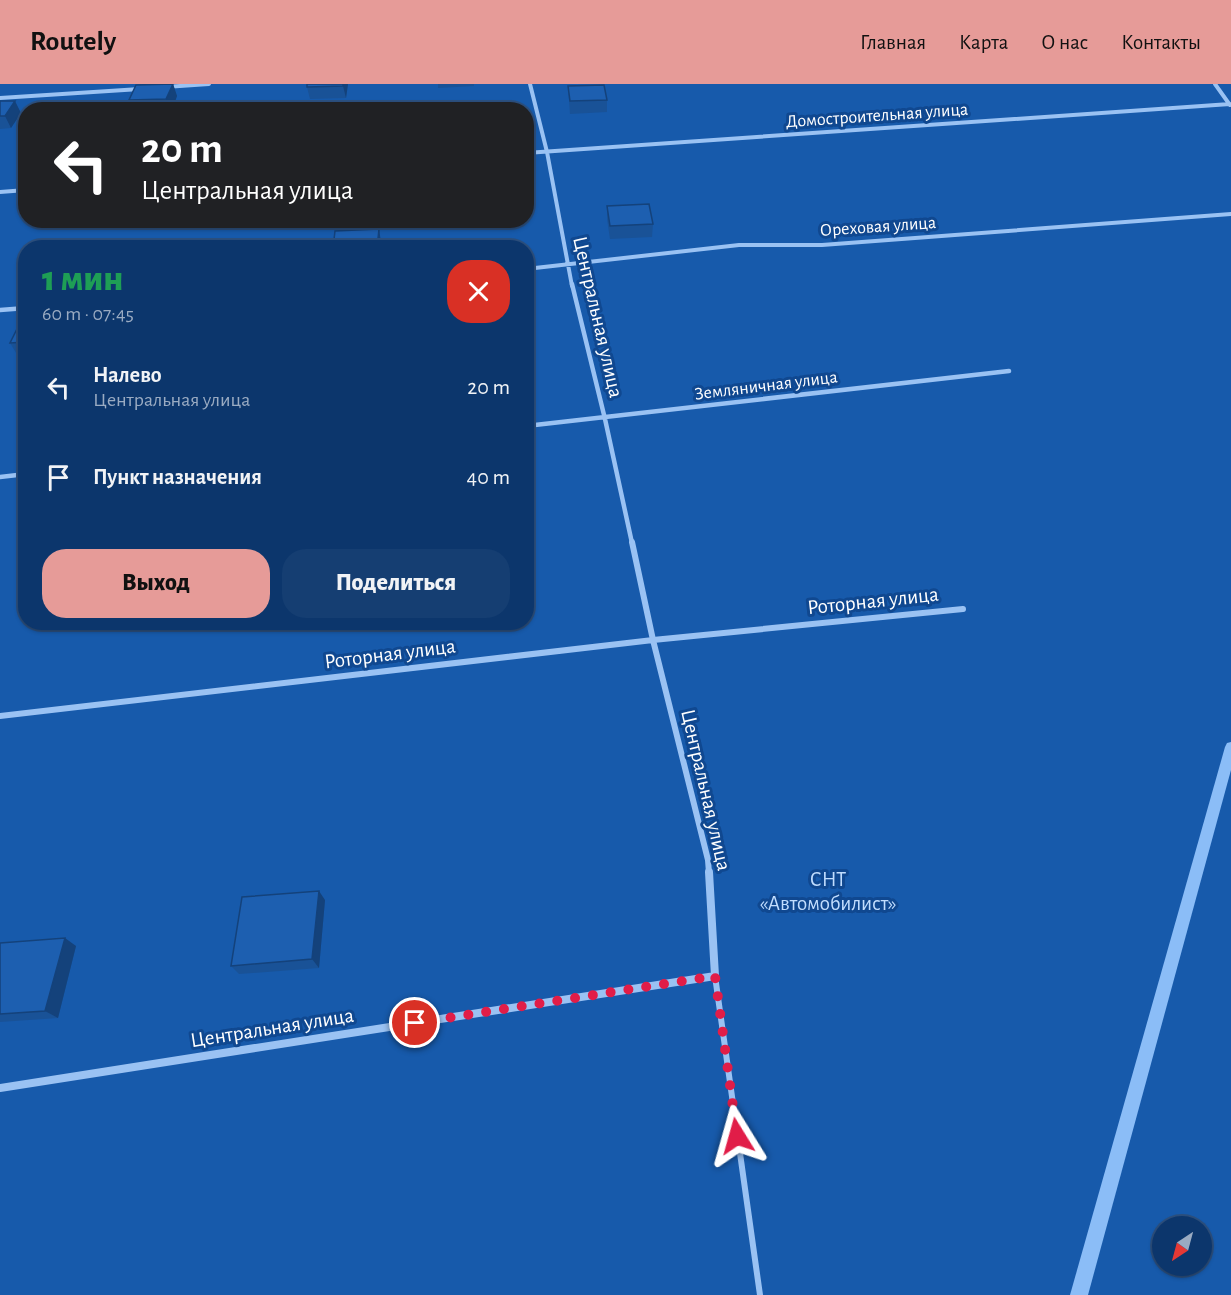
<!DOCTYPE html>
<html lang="ru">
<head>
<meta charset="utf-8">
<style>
  :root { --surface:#0c366c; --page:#153e72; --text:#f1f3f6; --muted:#9aabc2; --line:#2c507f; --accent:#e69b98 }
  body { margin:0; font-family:"Alegreya Sans",sans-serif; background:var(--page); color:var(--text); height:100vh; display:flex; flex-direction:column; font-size:22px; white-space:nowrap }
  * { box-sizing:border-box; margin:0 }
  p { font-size:20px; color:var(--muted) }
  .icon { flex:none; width:33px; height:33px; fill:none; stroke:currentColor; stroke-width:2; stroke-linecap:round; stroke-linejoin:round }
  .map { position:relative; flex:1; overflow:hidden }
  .drawer { position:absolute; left:18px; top:156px; width:516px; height:390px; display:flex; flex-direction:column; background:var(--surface); border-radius:24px; box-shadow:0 2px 4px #0004,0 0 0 2px var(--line) }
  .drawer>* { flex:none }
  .top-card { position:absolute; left:18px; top:18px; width:516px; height:126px; border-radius:24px; box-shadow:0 2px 4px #0004,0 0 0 2px var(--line); background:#202124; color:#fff; overflow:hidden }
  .needle { width:39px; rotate:216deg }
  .buttons { position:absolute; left:1152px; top:1132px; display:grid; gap:12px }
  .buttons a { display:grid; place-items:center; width:60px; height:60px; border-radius:50%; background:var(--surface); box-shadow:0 2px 4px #0004,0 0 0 2px var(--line); font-size:30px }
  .pin { position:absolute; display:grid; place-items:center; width:51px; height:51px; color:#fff; margin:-26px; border:3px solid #fff; border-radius:50%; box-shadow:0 2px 6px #0007 }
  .me { position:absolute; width:66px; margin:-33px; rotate:352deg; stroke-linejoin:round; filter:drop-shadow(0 0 4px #0008) }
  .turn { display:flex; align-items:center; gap:21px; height:126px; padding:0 24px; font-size:27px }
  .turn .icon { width:78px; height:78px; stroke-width:2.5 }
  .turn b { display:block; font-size:42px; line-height:51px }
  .round { display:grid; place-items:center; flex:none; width:63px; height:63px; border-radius:24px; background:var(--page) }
  .head { display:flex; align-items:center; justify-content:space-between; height:102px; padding:0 24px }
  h1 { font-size:36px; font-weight:800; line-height:45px; color:#1e9e55 }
  .primary-button { display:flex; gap:12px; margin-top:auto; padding:12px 24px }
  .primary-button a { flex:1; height:69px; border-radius:24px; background:var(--accent); color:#111; font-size:24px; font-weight:800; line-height:69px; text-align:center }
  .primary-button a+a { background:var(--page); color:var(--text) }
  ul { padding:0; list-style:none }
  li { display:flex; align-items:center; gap:18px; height:90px; padding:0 24px }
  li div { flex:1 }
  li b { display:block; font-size:22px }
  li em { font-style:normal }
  header { display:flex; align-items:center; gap:36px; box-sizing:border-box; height:84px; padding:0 30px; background:var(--accent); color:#111 }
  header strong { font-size:28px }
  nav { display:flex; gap:33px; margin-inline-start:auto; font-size:21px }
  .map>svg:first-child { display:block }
  .green { fill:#175aab; fill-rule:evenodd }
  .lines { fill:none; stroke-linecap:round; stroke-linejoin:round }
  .stream { fill:#8bbdf7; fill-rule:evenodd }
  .service { stroke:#9ac2f3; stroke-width:6 }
  .minor-far3 { stroke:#9ac2f3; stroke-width:4 }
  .minor-far2 { stroke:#9ac2f3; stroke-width:4.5 }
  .minor-far1 { stroke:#9ac2f3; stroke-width:6 }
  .minor { stroke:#9ac2f3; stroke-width:8 }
  .wall { fill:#195297 }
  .shaded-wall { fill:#14427b }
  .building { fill:#1d5fb0; stroke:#14427b; stroke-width:1.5 }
  .route { stroke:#e11d48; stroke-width:10; stroke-dasharray:0 18 }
  .labels { text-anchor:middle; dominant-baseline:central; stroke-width:6; stroke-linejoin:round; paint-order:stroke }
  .far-street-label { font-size:18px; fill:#fff; stroke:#104890 }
  .street-label { font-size:21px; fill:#fff; stroke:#104890 }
  .park-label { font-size:21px; fill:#c1ddfe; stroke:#104890 }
</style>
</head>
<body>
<header>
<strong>Routely</strong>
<nav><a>Главная</a><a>Карта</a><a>О нас</a><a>Контакты</a></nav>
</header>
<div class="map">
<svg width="1231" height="1211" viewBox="0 0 1231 1211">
  <rect width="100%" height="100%" fill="#104890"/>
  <path class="green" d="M0,0H1231V1211H0ZM26,26H526V136H26ZM26,164H526V538H26ZM1162,1143H1202V1182H1162Z"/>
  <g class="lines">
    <path class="stream" d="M1231,658V686L1088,1211H1070L1225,663L1227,659Z"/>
    <path class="service" d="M715,892L760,1211"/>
    <path class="minor-far3" d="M530,0L547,68L572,202
      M1215,0L1230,21
      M165,3L209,0
      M0,14L140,5
      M526,69L1230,20
      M0,108L26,106
      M526,185L739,161H822L1231,130"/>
    <path class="minor-far2" d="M572,200L605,335L632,459
      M0,226L26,224
      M526,342L1009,287
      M0,393L26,390"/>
    <path class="minor-far1" d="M632,458L653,556L708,776L709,789
      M0,632L653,556L963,525"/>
    <path class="minor" d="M0,1004L715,892L709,788"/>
  </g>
  <path class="wall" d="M173,0L177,12L172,26H133L129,16Z
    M348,0L346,14L310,15L307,3Z
    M438,0H474V2L438,4Z
    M568,2L607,16V28L570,30Z
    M0,17L21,29L11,44L0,45Z
    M607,122L653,140L652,153L610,155L607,135Z
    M69,136H108L107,140L72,142Z
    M26,233V272H18L10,259Z
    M325,816L319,884L239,890L231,882Z
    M0,859L76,862L58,934L0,938Z"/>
  <path class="shaded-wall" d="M173,0L177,12L172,26H170L166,15Z
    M343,0H348L346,14L343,2Z
    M15,17L21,29L11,44L5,32Z
    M379,145L381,158V164H377Z
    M319,807L325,816L319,884L312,875Z
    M65,854L76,862L58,934L45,927Z"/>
  <path class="building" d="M173,0L166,15L129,16L136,1Z
    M307,0H343V2L307,3Z
    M604,1L607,16L570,17L568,2Z
    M0,17H15L5,32H0Z
    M649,120L653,140L610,142L607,122Z
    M379,145L377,164H333L335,147Z
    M273,160L272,164H228V162Z
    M23,233H26V258L10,259Z
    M319,807L312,875L231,882L242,813Z
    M65,854L45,927L0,930V859Z"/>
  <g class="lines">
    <path class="route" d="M415,939L715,892L737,1052"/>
  </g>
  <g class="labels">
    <g class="far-street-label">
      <text transform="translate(877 32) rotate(-4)">Домостроительная улица</text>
      <text transform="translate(878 143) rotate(-4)">Ореховая улица</text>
      <text transform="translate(766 302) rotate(-7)">Земляничная улица</text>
    </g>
    <g class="street-label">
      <text transform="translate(598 233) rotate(77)">Центральная улица</text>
      <text transform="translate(873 517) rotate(-6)">Роторная улица</text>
      <text transform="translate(390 570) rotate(-7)">Роторная улица</text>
      <text transform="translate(706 706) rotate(77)">Центральная улица</text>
      <text transform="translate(272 944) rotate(-9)">Центральная улица</text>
    </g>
    <g class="park-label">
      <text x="828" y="795">СНТ<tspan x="828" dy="24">«Автомобилист»</tspan></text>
    </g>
  </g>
</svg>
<div class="buttons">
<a><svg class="needle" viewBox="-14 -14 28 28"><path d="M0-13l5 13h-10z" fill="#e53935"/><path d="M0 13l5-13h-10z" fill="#9aabc2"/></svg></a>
</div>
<div class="pin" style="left:415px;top:939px;background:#d93025"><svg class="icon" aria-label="arrive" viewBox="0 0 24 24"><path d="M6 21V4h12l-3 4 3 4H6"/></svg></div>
<svg class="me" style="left:737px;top:1052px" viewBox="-20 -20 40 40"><path d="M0-17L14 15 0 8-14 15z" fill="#e11d48" stroke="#fff" stroke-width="4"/></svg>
<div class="top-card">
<div class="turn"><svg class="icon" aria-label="left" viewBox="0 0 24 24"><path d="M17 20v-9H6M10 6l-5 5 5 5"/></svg><div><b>20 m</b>Центральная улица</div></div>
</div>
<section class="drawer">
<div class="head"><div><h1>1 мин</h1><p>60 m · 07:45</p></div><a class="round" style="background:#d93025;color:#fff"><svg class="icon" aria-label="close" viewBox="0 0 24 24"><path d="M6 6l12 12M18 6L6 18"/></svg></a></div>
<ul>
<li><svg class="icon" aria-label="left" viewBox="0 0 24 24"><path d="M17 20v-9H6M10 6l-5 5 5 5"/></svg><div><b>Налево</b><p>Центральная улица</p></div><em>20 m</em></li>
<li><svg class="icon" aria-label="arrive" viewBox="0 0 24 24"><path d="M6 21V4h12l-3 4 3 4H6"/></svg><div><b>Пункт назначения</b></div><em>40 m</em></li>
</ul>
<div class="primary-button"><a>Выход</a><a>Поделиться</a></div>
</section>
</div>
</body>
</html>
